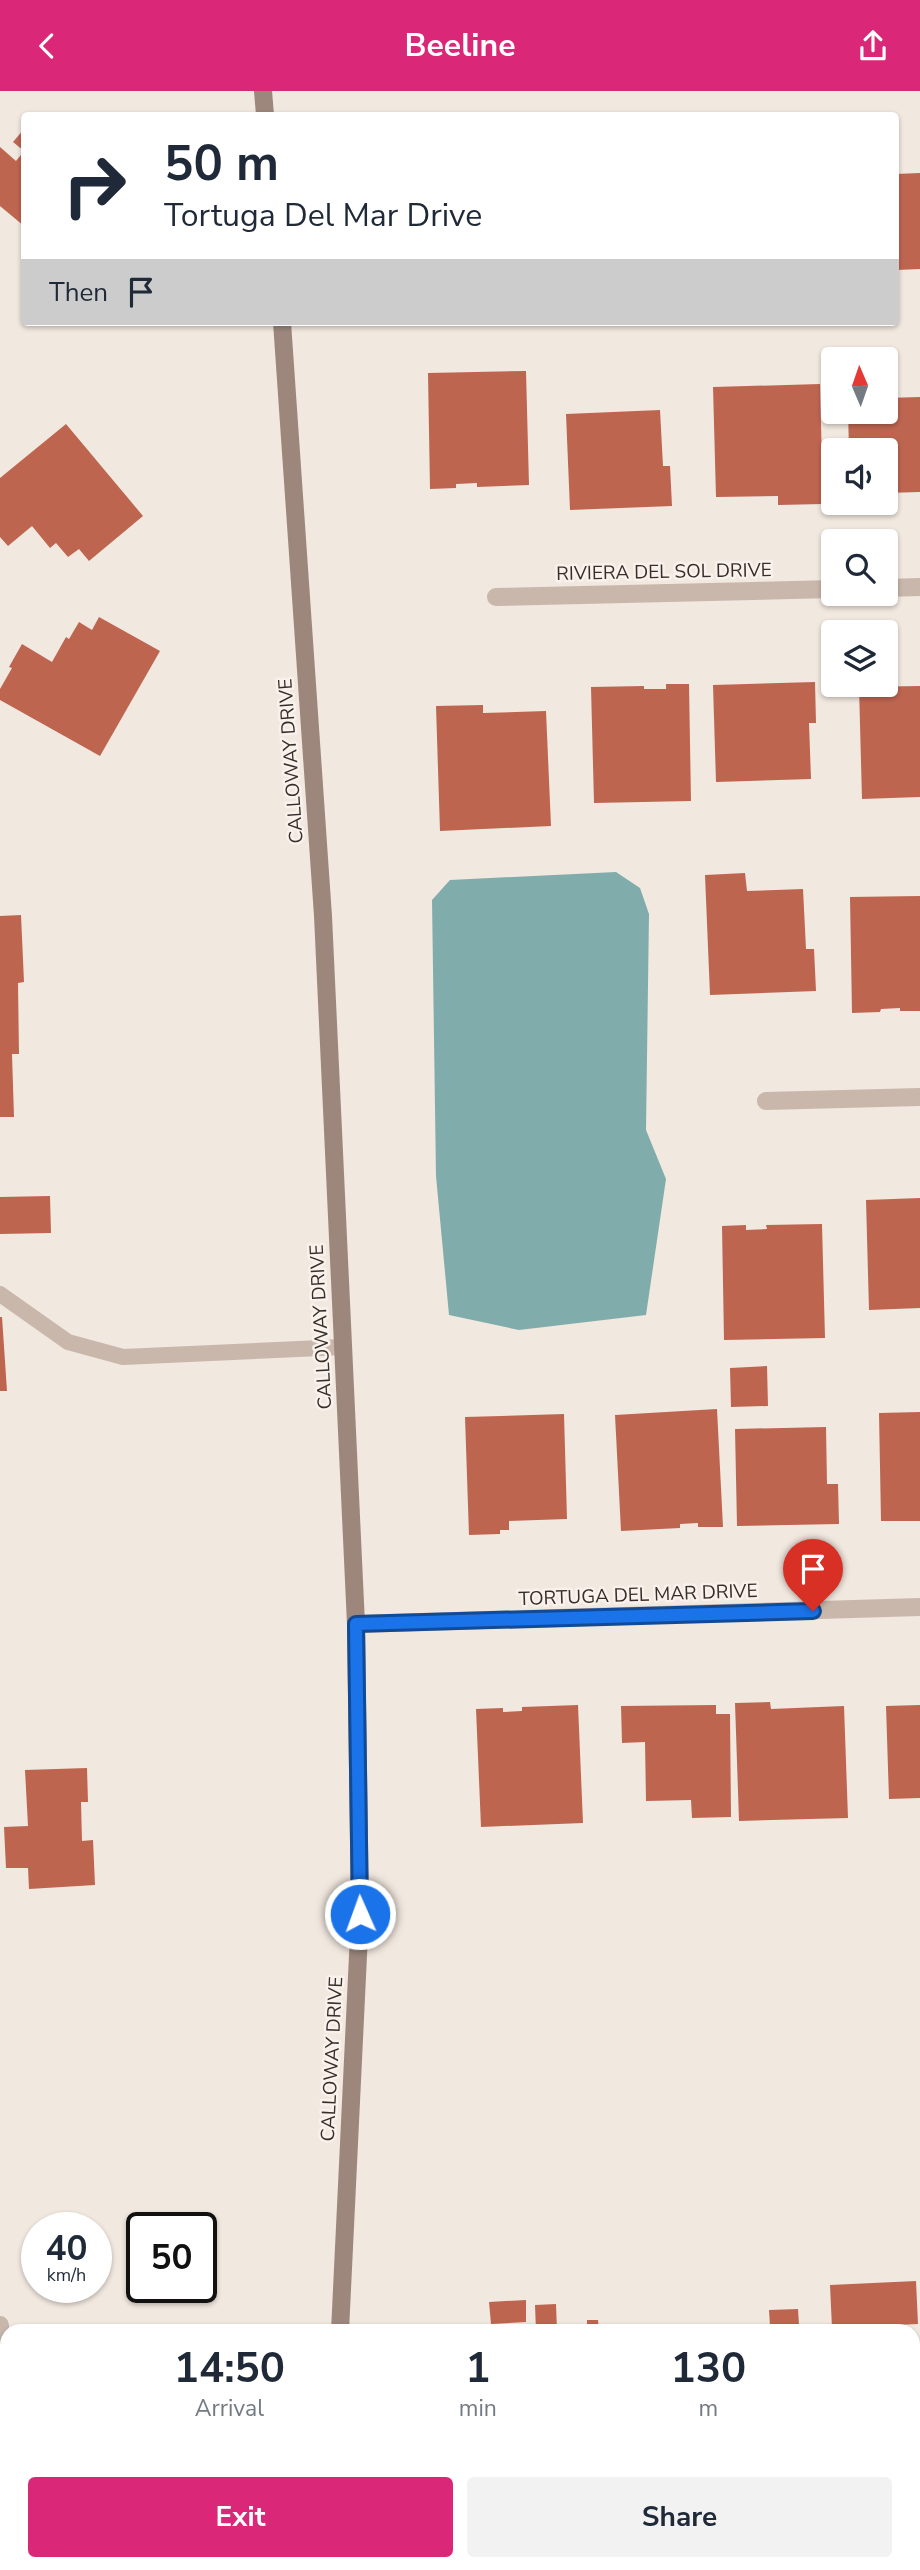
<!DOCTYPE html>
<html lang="en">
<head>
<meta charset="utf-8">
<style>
  :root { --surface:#fff; --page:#f2f2f3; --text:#1f2937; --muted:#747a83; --accent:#db2777 }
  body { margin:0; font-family:"Nunito Sans",sans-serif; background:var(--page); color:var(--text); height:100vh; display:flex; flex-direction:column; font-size:26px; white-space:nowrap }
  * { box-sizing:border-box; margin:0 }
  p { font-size:23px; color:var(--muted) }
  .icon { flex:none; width:38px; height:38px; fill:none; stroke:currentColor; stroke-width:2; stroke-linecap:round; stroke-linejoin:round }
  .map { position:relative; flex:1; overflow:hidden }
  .side { position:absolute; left:0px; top:2233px; width:920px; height:247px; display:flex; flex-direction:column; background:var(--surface); border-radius:21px 21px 0 0; box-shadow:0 2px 5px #0004 }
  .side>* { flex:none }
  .top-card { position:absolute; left:21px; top:21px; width:878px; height:214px; border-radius:7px; box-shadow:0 2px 5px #0004; background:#fff; color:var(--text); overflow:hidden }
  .needle { width:46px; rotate:358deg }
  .fabs { position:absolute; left:821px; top:256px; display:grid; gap:14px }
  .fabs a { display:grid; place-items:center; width:77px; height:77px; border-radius:7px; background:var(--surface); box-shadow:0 2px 5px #0004; font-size:35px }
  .speed { position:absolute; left:21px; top:2121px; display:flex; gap:14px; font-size:35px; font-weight:700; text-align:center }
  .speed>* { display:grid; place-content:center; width:91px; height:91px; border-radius:50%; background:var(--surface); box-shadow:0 2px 5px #0004; line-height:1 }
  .speed small { font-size:18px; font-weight:400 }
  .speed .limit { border:4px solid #111; border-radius:10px; background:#fff; color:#111 }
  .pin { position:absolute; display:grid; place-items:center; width:60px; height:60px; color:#fff; margin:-72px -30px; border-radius:50% 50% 50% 0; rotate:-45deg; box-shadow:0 0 7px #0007 }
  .pin .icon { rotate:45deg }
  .me { position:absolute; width:77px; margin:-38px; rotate:358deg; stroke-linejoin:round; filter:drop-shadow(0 0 5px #0008) }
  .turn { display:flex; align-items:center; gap:24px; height:147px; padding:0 28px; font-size:32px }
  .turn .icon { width:91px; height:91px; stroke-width:2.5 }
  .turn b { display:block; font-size:49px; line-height:60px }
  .then { display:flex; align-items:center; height:66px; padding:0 28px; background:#0003; gap:14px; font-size:26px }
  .eta { display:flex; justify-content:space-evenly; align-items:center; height:119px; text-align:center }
  .eta b { font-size:42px; font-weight:700; line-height:49px }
  .primary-button { display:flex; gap:14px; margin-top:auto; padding:14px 28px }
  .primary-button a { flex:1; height:80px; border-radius:7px; background:var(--accent); color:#fff; font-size:28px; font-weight:700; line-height:80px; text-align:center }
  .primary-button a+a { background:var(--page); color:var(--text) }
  header { display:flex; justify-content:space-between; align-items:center; height:91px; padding:0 28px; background:var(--accent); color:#fff; font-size:32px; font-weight:700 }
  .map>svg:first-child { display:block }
  .water { fill:#80adac }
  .building { fill:#be6550 }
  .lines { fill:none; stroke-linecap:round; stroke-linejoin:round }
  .lane { stroke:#c9b7ac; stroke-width:16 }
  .street { stroke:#c9b7ac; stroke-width:18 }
  .secondary { stroke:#9d877d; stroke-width:18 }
  .route-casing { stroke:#114b97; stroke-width:18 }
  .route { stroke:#1a73e8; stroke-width:12 }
  .labels { text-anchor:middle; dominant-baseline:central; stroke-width:5; stroke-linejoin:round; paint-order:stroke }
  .street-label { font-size:19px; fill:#372e2a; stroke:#f9f2ec }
</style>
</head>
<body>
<header><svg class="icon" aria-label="back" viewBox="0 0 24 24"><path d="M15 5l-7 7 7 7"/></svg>Beeline<svg class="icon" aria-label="share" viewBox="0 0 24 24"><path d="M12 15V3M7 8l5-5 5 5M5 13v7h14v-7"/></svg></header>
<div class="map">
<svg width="920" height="2479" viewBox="0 0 920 2479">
  <rect width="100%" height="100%" fill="#f1e8df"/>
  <path class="water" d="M616,781L640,797L649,823L646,1039L666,1088L646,1224L519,1239L449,1224L436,1085L432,809L450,789Z"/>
  <path class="building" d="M24,38V135L0,115V56L16,70L24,60L13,51Z
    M920,82V178L896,179V83Z
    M526,280L529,394L477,396V392L456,393V397L430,398L428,282Z
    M820,293L823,413L778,414V405L716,406L713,296Z
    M920,306V401L886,402V359H849L848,320H886V307Z
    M660,319L663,375H670L672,415L570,419L566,323Z
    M66,333L143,425L89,470L79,458L68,466L56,452L50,457L32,435L8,455L0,446V387Z
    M99,526L160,560L100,665L0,609V598L12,577L9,576L22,553L52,571L66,546L69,548L79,531L92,539Z
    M815,591L816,632H809L811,688L716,691L713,594Z
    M666,593H689L691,710L594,712L591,596L644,595V598H666Z
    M920,595V706L862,708L859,596Z
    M483,614V622L546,620L551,735L440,740L436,615Z
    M745,782L747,800L803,798L806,858H814L816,900L710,904L705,784Z
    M920,805V920H900V917L881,918L880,921L852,922L850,806Z
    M21,824L24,891L18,892L19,963H12L14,1026H0V825Z
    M50,1105L51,1142L0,1143V1106Z
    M920,1107V1217L869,1219L866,1109Z
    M822,1133L825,1247L724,1249L722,1135L746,1134V1139L767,1138L766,1134Z
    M0,1226H2L7,1300H0Z
    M767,1275L768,1315L731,1316L730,1277Z
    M717,1318L723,1436H698V1432L680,1433V1437L621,1440L615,1324Z
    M920,1321V1430H881L879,1322Z
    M564,1323L567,1428L509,1430V1439H500V1443L469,1444L465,1326Z
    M826,1336L827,1393H838L839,1433L737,1435L735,1338Z
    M770,1611L771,1618L844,1615L848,1727L739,1730L735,1612Z
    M578,1614L583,1732L481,1736L476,1618L503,1617V1621L522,1620V1616Z
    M716,1614V1623H730L731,1726L692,1727L691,1709L646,1710L645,1651L622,1652L621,1615Z
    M920,1614V1707L889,1708L886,1615Z
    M87,1677L88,1711H81L82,1750L93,1749L95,1794L29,1798L28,1777H6L4,1736L28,1735L25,1679Z
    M916,2190L918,2233L832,2237L830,2194Z
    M526,2209V2231L491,2233L489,2211Z
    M556,2213L557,2240H536L535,2214Z
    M798,2218L799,2234L770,2235L769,2219Z
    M587,2229H598L599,2240H587Z"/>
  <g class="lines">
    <path class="lane" d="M0,1203L68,1251L123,1266L343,1256
      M914,2298L920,2304
      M914,2463L920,2459
      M680,2473L687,2479
      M875,2479L890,2473"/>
    <path class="street" d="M886,497L920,496
      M496,506L833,498
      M766,1010L920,1006
      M356,1533L920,1516
      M0,2234L7,2445
      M8,2473V2479"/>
    <path class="secondary" d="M263,0L265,24
      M282,231L323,825L356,1533L360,1823L340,2240
      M329,2479V2473"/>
  </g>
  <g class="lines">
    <defs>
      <path id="route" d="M360,1823L356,1533L813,1520"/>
    </defs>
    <use href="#route" class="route-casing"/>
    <use href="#route" class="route"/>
  </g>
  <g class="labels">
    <g class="street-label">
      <text transform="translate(664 481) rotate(-1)">RIVIERA DEL SOL DRIVE</text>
      <text transform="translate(291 670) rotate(-94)">CALLOWAY DRIVE</text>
      <text transform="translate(321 1236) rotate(-93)">CALLOWAY DRIVE</text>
      <text transform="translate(638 1504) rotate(-2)">TORTUGA DEL MAR DRIVE</text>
      <text transform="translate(332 1968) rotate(-87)">CALLOWAY DRIVE</text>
    </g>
  </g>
</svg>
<div class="fabs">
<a><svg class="needle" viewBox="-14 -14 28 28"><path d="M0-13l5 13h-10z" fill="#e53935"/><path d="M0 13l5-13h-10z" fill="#747a83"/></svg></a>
<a><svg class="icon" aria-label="sound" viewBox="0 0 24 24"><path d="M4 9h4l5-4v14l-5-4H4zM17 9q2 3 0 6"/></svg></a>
<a><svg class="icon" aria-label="search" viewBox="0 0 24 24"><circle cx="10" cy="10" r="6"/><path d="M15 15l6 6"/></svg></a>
<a><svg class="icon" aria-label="layers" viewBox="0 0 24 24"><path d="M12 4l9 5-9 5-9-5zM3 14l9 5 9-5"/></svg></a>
</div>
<div class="speed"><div>40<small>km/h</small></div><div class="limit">50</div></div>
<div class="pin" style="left:813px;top:1520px;background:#d93025"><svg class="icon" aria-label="arrive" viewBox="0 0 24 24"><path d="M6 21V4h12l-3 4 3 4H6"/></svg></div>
<svg class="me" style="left:360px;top:1823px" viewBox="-20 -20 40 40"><circle r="17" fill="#1a73e8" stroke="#fff" stroke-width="3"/><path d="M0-11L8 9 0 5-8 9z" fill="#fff"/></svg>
<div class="top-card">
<div class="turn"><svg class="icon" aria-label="right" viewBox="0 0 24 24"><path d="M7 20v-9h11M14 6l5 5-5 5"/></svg><div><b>50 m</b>Tortuga Del Mar Drive</div></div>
<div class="then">Then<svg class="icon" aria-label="arrive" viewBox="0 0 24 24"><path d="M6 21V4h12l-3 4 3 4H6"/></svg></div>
</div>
<section class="side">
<div class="eta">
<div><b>14:50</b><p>Arrival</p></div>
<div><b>1</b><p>min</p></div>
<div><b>130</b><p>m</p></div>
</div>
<div class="primary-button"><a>Exit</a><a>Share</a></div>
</section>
</div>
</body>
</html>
